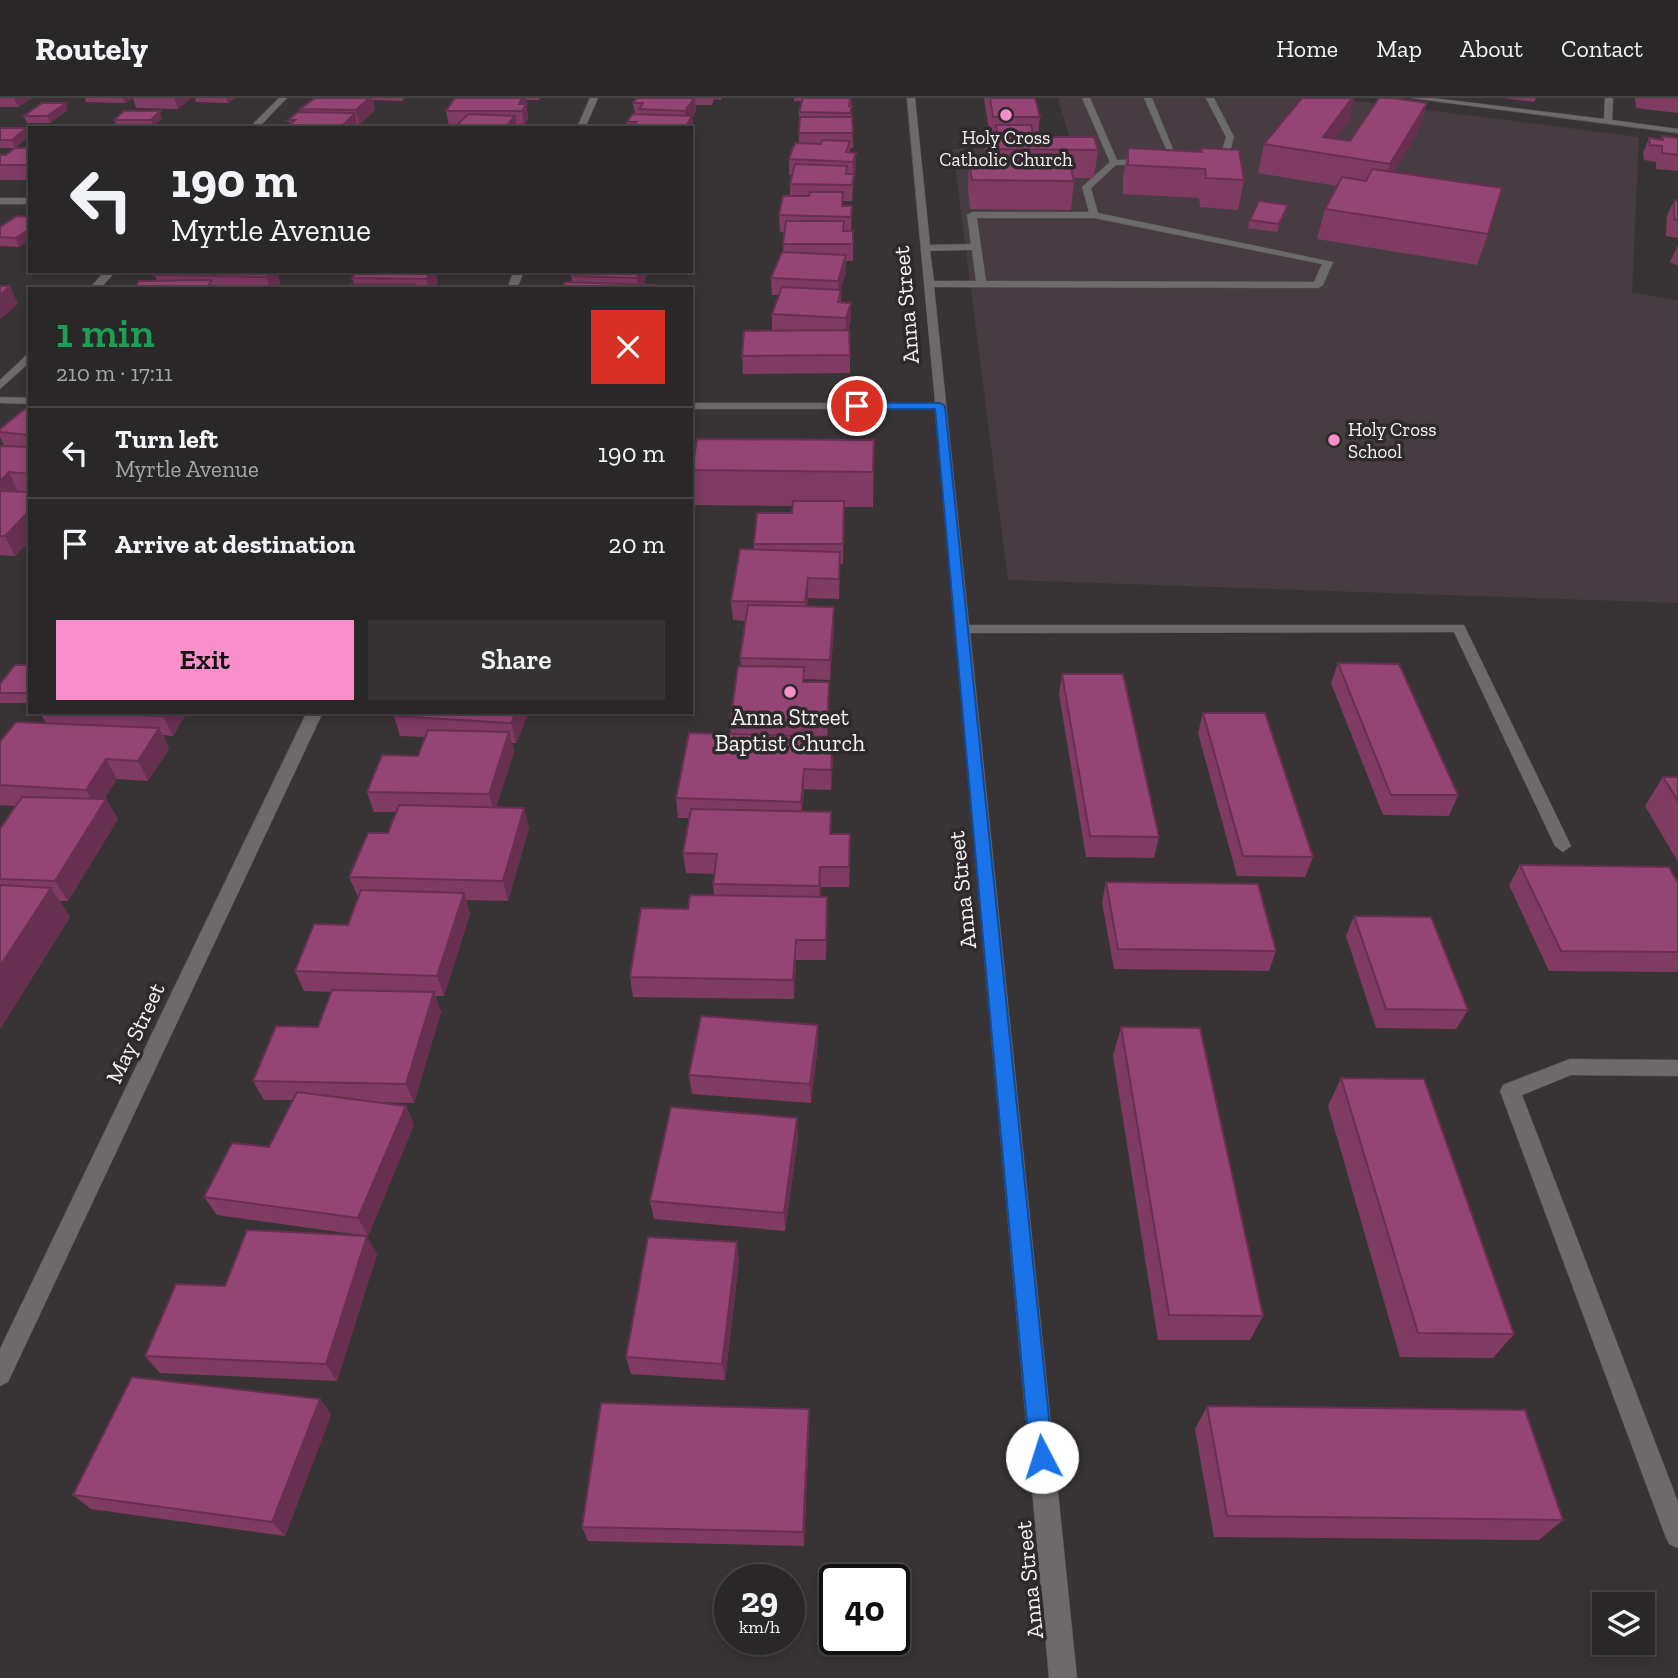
<!DOCTYPE html>
<html lang="en">
<head>
<meta charset="utf-8">
<style>
  :root { --surface:#2a2728; --page:#363334; --text:#f1f3f6; --muted:#a5a5a8; --line:#464445; --accent:#f98fca }
  body { margin:0; font-family:"Zilla Slab",serif; background:var(--page); color:var(--text); height:100vh; display:flex; flex-direction:column; font-size:26px; white-space:nowrap }
  * { box-sizing:border-box; margin:0 }
  p { font-size:23px; color:var(--muted) }
  .icon { flex:none; width:38px; height:38px; fill:none; stroke:currentColor; stroke-width:2; stroke-linecap:round; stroke-linejoin:round }
  .map { position:relative; flex:1; overflow:hidden }
  .sheet { position:absolute; left:28px; top:189px; width:665px; height:427px; display:flex; flex-direction:column; background:var(--surface); border-radius:0px; box-shadow:0 4px 10px #0003,0 0 0 2px var(--line) }
  .sheet>* { flex:none }
  .top-card { position:absolute; left:28px; top:28px; width:665px; height:147px; border-radius:0px; box-shadow:0 4px 10px #0003,0 0 0 2px var(--line); background:#2a2728; color:var(--text); overflow:hidden }
  .tools { position:absolute; left:1592px; top:1494px; display:grid; gap:14px }
  .tools a { display:grid; place-items:center; width:63px; height:63px; border-radius:0px; background:var(--surface); box-shadow:0 4px 10px #0003,0 0 0 2px var(--line); font-size:35px }
  .speed { position:absolute; left:714px; top:1466px; display:flex; gap:14px; font-size:35px; font-weight:700; text-align:center }
  .speed>* { display:grid; place-content:center; width:91px; height:91px; border-radius:50%; background:var(--surface); box-shadow:0 4px 10px #0003,0 0 0 2px var(--line); line-height:1 }
  .speed small { font-size:18px; font-weight:400 }
  .speed .limit { border:4px solid #111; border-radius:10px; background:#fff; color:#111 }
  .pin { position:absolute; display:grid; place-items:center; width:60px; height:60px; color:#fff; margin:-30px; border:4px solid #fff; border-radius:50%; box-shadow:0 2px 7px #0007 }
  .me { position:absolute; width:77px; margin:-38px; rotate:355deg; stroke-linejoin:round; filter:drop-shadow(0 0 5px #0008) }
  .turn { display:flex; align-items:center; gap:24px; height:147px; padding:0 28px; font-size:32px }
  .turn .icon { width:91px; height:91px; stroke-width:2.5 }
  .turn b { display:block; font-size:49px; line-height:60px }
  .round { display:grid; place-items:center; flex:none; width:74px; height:74px; border-radius:0px; background:var(--page) }
  .head { display:flex; align-items:center; justify-content:space-between; height:119px; padding:0 28px }
  h1 { font-size:42px; font-weight:600; line-height:52px; color:#1e9e55 }
  .button { display:flex; gap:14px; margin-top:auto; padding:14px 28px }
  .button a { flex:1; height:80px; border-radius:0px; background:var(--accent); color:#111; font-size:28px; font-weight:600; line-height:80px; text-align:center }
  .button a+a { background:var(--page); color:var(--text) }
  ul { padding:0; list-style:none }
  li { display:flex; align-items:center; gap:21px; height:91px; padding:0 28px; border-top:2px solid var(--line) }
  li div { flex:1 }
  li b { display:block; font-size:26px }
  li em { font-style:normal }
  header { display:flex; align-items:center; gap:42px; box-sizing:border-box; height:98px; padding:0 35px; background:var(--surface); border-bottom:2px solid var(--line) }
  header strong { font-size:33px }
  nav { display:flex; gap:38px; margin-inline-start:auto; font-size:24px }
  .map>svg:first-child { display:block }
  .built { fill:#463c41 }
  .lines { fill:none; stroke-linecap:round; stroke-linejoin:round }
  .minor-casing { stroke:#565355; stroke-width:1 }
  .minor { fill:#6d6a6b; fill-rule:evenodd }
  .wall { fill:#803b63 }
  .shaded-wall { fill:#683050 }
  .building { fill:#954573; stroke:#683050; stroke-width:2 }
  .route { fill:#1a73e8; stroke:#114b97; stroke-width:2 }
  .poi-dot { fill:#f98fca; stroke:#2e2a2c; stroke-width:2.5 }
  .labels { text-anchor:middle; dominant-baseline:central; stroke-width:7; stroke-linejoin:round; paint-order:stroke }
  .far-poi-label { font-size:19px; fill:#f6f3f5; stroke:#2e2a2c }
  .street-label { font-size:23px; fill:#f6f3f5; stroke:#2e2a2c }
  .poi-label { font-size:23px; fill:#f6f3f5; stroke:#2e2a2c }
</style>
</head>
<body>
<header>
<strong>Routely</strong>
<nav><a>Home</a><a>Map</a><a>About</a><a>Contact</a></nav>
</header>
<div class="map">
<svg width="1678" height="1580" viewBox="0 0 1678 1580">
  <rect width="100%" height="100%" fill="#383436"/>
  <path class="built" d="M1058,0H1333L1639,39L1632,195L1678,202V505L1008,482L953,51H1073Z"/>
  <g class="lines">
    <defs>
      <path id="minor" d="M279,0H287L258,30H249Z
        M590,0H598L585,30H577Z
        M907,0H915L930,147L971,146L967,117L972,114H1089L1082,89L1110,64L1082,0H1090L1117,62L1150,61L1154,64L1150,67H1116L1091,90L1098,115L1333,164L1323,187L1318,190L934,189L969,527H1464L1571,748L1563,754L1555,748L1454,534L970,535L1077,1580H1049L935,311H691V305H935ZM977,120H1094L1322,166L1314,184L986,183ZM972,152L976,183H934L930,153Z
        M1144,0H1152L1179,66L1172,64Z
        M1206,0H1214L1234,39L1227,64L1213,66L1209,63L1220,60L1226,39Z
        M1411,0H1433L1604,21L1605,0H1613L1612,22L1678,31V35Z
        M0,100H30V106H0Z
        M105,173H116L100,191H89Z
        M514,173H524L517,191H507Z
        M30,254V264L0,291V282Z
        M0,299L30,300V306L0,305Z
        M307,614H323L8,1284L0,1288V1251Z
        M1570,961L1678,962V978L1571,977L1522,997L1678,1404V1450L1669,1446L1665,1437L1500,993L1503,987Z"/>
    </defs>
    <use href="#minor" class="minor-casing"/>
    <use href="#minor" class="minor"/>
  </g>
  <path class="wall" d="M0,0H32L18,9H0Z
    M85,0H191L178,11L136,10L133,0L125,5L86,4Z
    M195,0H235L228,5L196,4Z
    M315,0H405L402,3L373,2L375,12L359,27H290L288,22L301,14L300,11Z
    M455,0H540L539,2H526L528,21L524,28H517V30H454L457,27H449L446,13Z
    M637,0H721V2L714,1L712,7H696V13L692,19L693,33L691,36V30H628L627,24L635,16L633,5Z
    M794,0H851L853,50H850V54L856,55V70L854,76L852,103H843V108H852L851,133H853V163H846V174L840,192L841,204L851,205V222L848,232L850,257V275L743,276L742,258L772,233V216L779,197H772L771,180L783,154L784,134H780L779,117L790,98V86L792,77H789V61L799,45V14L802,3H794Z
    M984,0H1035L1040,19L1038,39L1098,52L1094,80H1073L1074,83L1071,112L970,111L968,93L969,64H984L986,38L990,39Z
    M1302,0H1354L1349,22L1335,41L1350,43L1419,32L1394,74L1488,136L1477,167L1317,141L1325,111L1337,88L1258,75L1264,46Z
    M1503,0H1536L1534,4Z
    M1635,0H1678V15L1636,10Z
    M68,12L50,25H27L24,18Z
    M162,20L153,29H117L114,22Z
    M0,30H26L29,38L15,50H30V82H0V57H6L15,50H0Z
    M1678,37V73L1656,71V64L1644,62L1643,55L1649,40L1661,42L1662,38L1677,40Z
    M1128,50L1201,54V50L1244,82L1238,112L1200,109L1199,100L1123,96V79Z
    M1674,102L1678,103V140L1666,138L1667,118Z
    M1286,115L1277,134L1248,130L1250,122Z
    M30,119L19,149L0,148V129Z
    M1678,147V168L1670,164Z
    M158,173H277L280,185L276,191H133L157,183L155,177Z
    M571,173H648L643,187H655V191H562L572,184Z
    M435,175L438,185L434,191H349L354,186L352,180Z
    M30,311V442L15,458L0,457V348H4L0,339V331Z
    M874,342L873,409H844L843,466H840L839,501L808,500L807,509H834V529L830,582L804,581V584L829,604L827,639L833,659L831,692L804,691L802,713L831,736L850,756L849,789H821L820,799L827,819L826,862H796L794,901L633,899L630,879L688,811L714,797L713,786L715,776L686,775L683,755L689,720H678L676,700L731,636L730,625L741,568L740,560L745,523L733,522L731,503L754,452V446L792,415L793,408L695,407L692,372Z
    M1338,565L1458,697L1449,718L1383,717L1331,585Z
    M30,567V605H0V586Z
    M1062,576L1159,739L1154,760L1086,759L1059,596Z
    M187,614L173,638L163,637L169,651L148,683L117,681L104,701H106L118,721L68,803H60L70,819L0,931V731L16,708L0,707V644L46,625L40,615Z
    M395,614H540H529L516,645H512L514,654L496,709L529,730L508,803L466,802L470,816L444,898H435L441,914L414,1005L373,1004L406,1008L414,1027L368,1138L217,1117L204,1099L269,1049L293,1002H264L253,983L318,929L332,894L304,893L295,873L348,827L358,799L349,779L388,735L396,714H374L367,694L418,658L425,639L400,638L394,618Z
    M1203,615L1313,759L1305,779L1237,778L1198,635Z
    M1663,679H1678V764L1645,708Z
    M1520,767L1678,785V874L1549,873L1509,787Z
    M1106,784L1276,853L1269,873L1114,871L1102,804Z
    M1354,818L1468,912L1456,931L1376,930L1346,838Z
    M818,927V946L811,1005L692,996L689,977Z
    M1121,929L1263,1218L1250,1242H1158L1113,958Z
    M1341,980L1514,1236L1493,1260L1400,1259L1328,1008Z
    M798,1039L785,1133L654,1121L650,1103Z
    M377,1156L337,1283L160,1275L145,1258L225,1188Z
    M739,1162L725,1282L631,1276L626,1259Z
    M320,1301L331,1317L285,1438L91,1411L73,1397Z
    M1207,1308L1563,1422L1539,1442L1214,1439L1195,1331Z
    M809,1311V1326L804,1448L588,1443L582,1429Z"/>
  <path class="shaded-wall" d="M14,0H32L18,9Z
    M123,0H133L125,5Z
    M174,0H191L178,11Z
    M226,0H235L228,5Z
    M369,0H372L375,12L359,27L356,12Z
    M522,0H526L527,10L528,21L524,28L522,13L519,6Z
    M694,0H695L696,13L692,19L693,33L691,36V30H685L686,28L685,13Z
    M1352,0H1354L1349,22L1325,56L1323,39Z
    M66,5L68,12L50,25L47,18Z
    M1427,5L1419,32L1382,95L1390,66Z
    M160,13L162,20L153,29L151,22Z
    M355,15L358,30H340Z
    M515,18L517,30H508V26Z
    M26,30L29,38L15,50L12,42Z
    M856,55V70L854,76L852,103L853,64Z
    M1288,107L1286,115L1277,134L1279,126Z
    M852,108V124L851,135V119Z
    M30,131V142L19,149L15,140Z
    M846,157V174L838,200V183Z
    M260,173H277L280,185L276,191H270L266,179Z
    M426,173H436L435,175L438,185L434,191H428Z
    M639,173H648L641,191H638L637,180Z
    M10,188L18,206L0,221V197Z
    M851,205V222L846,238V220Z
    M9,374L18,394L0,400V383Z
    M30,412V442L15,458L5,438Z
    M840,454V473L839,501V481Z
    M808,480V500L805,524V504Z
    M834,509V529L830,582V562Z
    M829,584V604L827,647V627Z
    M165,614H187L173,638L163,618Z
    M516,614H529L516,645L511,625Z
    M159,630L169,651L148,683L138,663Z
    M509,634L514,654L494,716L489,696Z
    M833,639V659L831,692V672Z
    M106,661L117,681L97,712L86,692Z
    M804,671V691L801,724V704Z
    M106,701L118,721L68,803L55,783Z
    M524,710L529,730L508,803L503,783Z
    M820,769L821,789L819,808V788Z
    M51,790L70,819L0,931V868Z
    M464,795L470,816L444,898L437,878Z
    M827,799V819L826,862V842Z
    M796,842V862L794,901L793,882Z
    M434,894L441,914L414,1005L406,986Z
    M818,927V946L811,1005L810,986Z
    M406,1008L414,1027L368,1138L358,1120Z
    M797,1020L798,1039L785,1133L784,1115Z
    M367,1138L377,1156L337,1283L326,1266Z
    M737,1144L739,1162L725,1282L722,1266Z
    M320,1301L331,1317L285,1438L272,1424Z
    M809,1311V1326L804,1448L803,1434Z"/>
  <path class="building" d="M315,0H369L356,12L300,11Z
    M455,0H522L519,6H526L522,13H446Z
    M637,0H694L685,13L639,11L643,5H633Z
    M803,0H850L849,8H852L850,15L799,14Z
    M990,0H1035L1040,19H993Z
    M1302,0H1352L1323,39L1350,43L1379,0H1392L1427,5L1390,66L1264,46Z
    M42,5H66L47,18H24Z
    M124,13H160L151,22H114Z
    M298,14L355,15L340,30H286L295,22H288Z
    M468,16L515,18L508,26H515L512,30H454Z
    M633,16L692,18L685,30H632L636,24H627Z
    M800,19H852L853,35H799Z
    M996,27H1031L1034,39H1094L1098,52L988,51L986,38L998,39Z
    M0,30H26L12,42H0Z
    M1662,38L1678,40V57L1662,55V48L1650,47L1649,40L1663,42Z
    M822,42L850,43L846,54L856,55L853,64L789,61L795,45L821,46Z
    M15,50H30V67H0V57H6Z
    M1128,50L1202,54L1201,50L1239,52L1244,82L1206,80L1205,71L1128,67Z
    M969,64L1070,66L1074,83L972,82Z
    M795,66L847,68L846,76H854L852,87L790,86Z
    M1372,71L1502,90L1488,136L1325,111L1342,79L1366,83Z
    M810,94H843L842,108H852L851,119L779,117L783,98H809Z
    M1674,102L1678,103V122L1674,121Z
    M1259,103L1288,107L1279,126L1250,122Z
    M17,118L30,119V131L15,140L0,139V129Z
    M786,123H844L843,133H853V146H783Z
    M782,154L846,157L838,183L771,180Z
    M158,173H271L266,179L155,177Z
    M356,173H431L426,181L352,180Z
    M577,173H639L637,180L575,178Z
    M212,182L208,188H225L224,191H133L139,183Z
    M565,184L655,187L653,191H562Z
    M352,186H415L412,191H349Z
    M0,188H10L0,197Z
    M782,189L841,192L838,204L851,205L846,220L772,216Z
    M849,232L850,257L742,258L744,233Z
    M26,310L30,311V337L0,334V331Z
    M697,341L874,342L873,374L692,372Z
    M0,348L30,349V376L9,374L0,383Z
    M0,393L30,394V412L5,438H0Z
    M793,403H844L843,446H754L757,415H792Z
    M740,451L840,454L839,481L808,480L805,504L731,503Z
    M748,507L834,509L830,562L740,560Z
    M1338,565L1399,566L1458,697H1391Z
    M15,567H30V595H0V586Z
    M738,568L804,569L803,584H829L827,627L730,625Z
    M1062,576H1123L1159,739L1090,738Z
    M41,614H165L163,618L40,615Z
    M395,614H516L511,625L394,618Z
    M1203,615H1265L1313,759L1243,758Z
    M16,624L159,630L138,663L106,661L86,692L0,687V644Z
    M428,632L509,634L489,696L367,694L382,657L418,658Z
    M689,635L833,639L831,672L804,671L801,704L676,700Z
    M1663,679H1678V703Z
    M22,699L106,701L55,783L0,781V731Z
    M399,707L524,710L503,783L349,779L368,735H388Z
    M691,711L831,714L830,736H850L849,769H820L819,788L713,786L717,756L683,755Z
    M1520,767L1669,769L1678,785V854L1561,853Z
    M1106,784L1258,786L1276,853L1118,851Z
    M0,787L51,790L0,868Z
    M361,792L464,795L437,878L295,873L314,826L348,827Z
    M690,797L827,799L826,842H796L793,882L630,879L641,810L688,811Z
    M1354,818L1431,819L1468,912L1386,911Z
    M332,892L434,894L406,986L253,983L276,928L318,929Z
    M701,918L818,927L810,986L689,977Z
    M1121,929L1200,930L1263,1218L1169,1217Z
    M1341,980L1424,981L1514,1236L1418,1235Z
    M297,994L406,1008L358,1120L204,1099L232,1045L269,1049Z
    M671,1009L797,1020L784,1115L650,1103Z
    M247,1132L367,1138L326,1266L145,1258L176,1186L225,1188Z
    M648,1139L737,1144L722,1266L626,1259Z
    M132,1279L320,1301L272,1424L73,1397Z
    M601,1305L809,1311L803,1434L582,1429Z
    M1207,1308L1525,1312L1563,1422L1227,1418Z"/>
  <path class="route" d="M940,305L945,308L1053,1359L1050,1367L1042,1370L1034,1367L1030,1359L935,311H857L852,308L857,305Z"/>
  <g class="poi-dot">
    <circle cx="1006" cy="17" r="7"/>
    <circle cx="1334" cy="342" r="7"/>
    <circle cx="790" cy="594" r="7"/>
  </g>
  <g class="labels">
    <g class="far-poi-label">
      <text x="1006" y="39">Holy Cross<tspan x="1006" dy="22">Catholic Church</tspan></text>
      <text x="1348" y="331" text-anchor="start">Holy Cross<tspan x="1348" dy="22">School</tspan></text>
    </g>
    <g class="street-label">
      <text transform="translate(906 207) rotate(-95)">Anna Street</text>
      <text transform="translate(962 792) rotate(-96)">Anna Street</text>
      <text transform="translate(135 935) rotate(-65)">May Street</text>
      <text transform="translate(1029 1482) rotate(-96)">Anna Street</text>
    </g>
    <g class="poi-label">
      <text x="790" y="619">Anna Street<tspan x="790" dy="26">Baptist Church</tspan></text>
    </g>
  </g>
</svg>
<div class="tools">
<a><svg class="icon" aria-label="layers" viewBox="0 0 24 24"><path d="M12 4l9 5-9 5-9-5zM3 14l9 5 9-5"/></svg></a>
</div>
<div class="speed"><div>29<small>km/h</small></div><div class="limit">40</div></div>
<div class="pin" style="left:857px;top:308px;background:#d93025"><svg class="icon" aria-label="arrive" viewBox="0 0 24 24"><path d="M6 21V4h12l-3 4 3 4H6"/></svg></div>
<svg class="me" style="left:1042px;top:1359px" viewBox="-20 -20 40 40"><circle r="19" fill="#fff"/><path d="M0-13L10 11 0 6-10 11z" fill="#1a73e8"/></svg>
<div class="top-card">
<div class="turn"><svg class="icon" aria-label="left" viewBox="0 0 24 24"><path d="M17 20v-9H6M10 6l-5 5 5 5"/></svg><div><b>190 m</b>Myrtle Avenue</div></div>
</div>
<section class="sheet">
<div class="head"><div><h1>1 min</h1><p>210 m · 17:11</p></div><a class="round" style="background:#d93025;color:#fff"><svg class="icon" aria-label="close" viewBox="0 0 24 24"><path d="M6 6l12 12M18 6L6 18"/></svg></a></div>
<ul>
<li><svg class="icon" aria-label="left" viewBox="0 0 24 24"><path d="M17 20v-9H6M10 6l-5 5 5 5"/></svg><div><b>Turn left</b><p>Myrtle Avenue</p></div><em>190 m</em></li>
<li><svg class="icon" aria-label="arrive" viewBox="0 0 24 24"><path d="M6 21V4h12l-3 4 3 4H6"/></svg><div><b>Arrive at destination</b></div><em>20 m</em></li>
</ul>
<div class="button"><a>Exit</a><a>Share</a></div>
</section>
</div>
</body>
</html>
